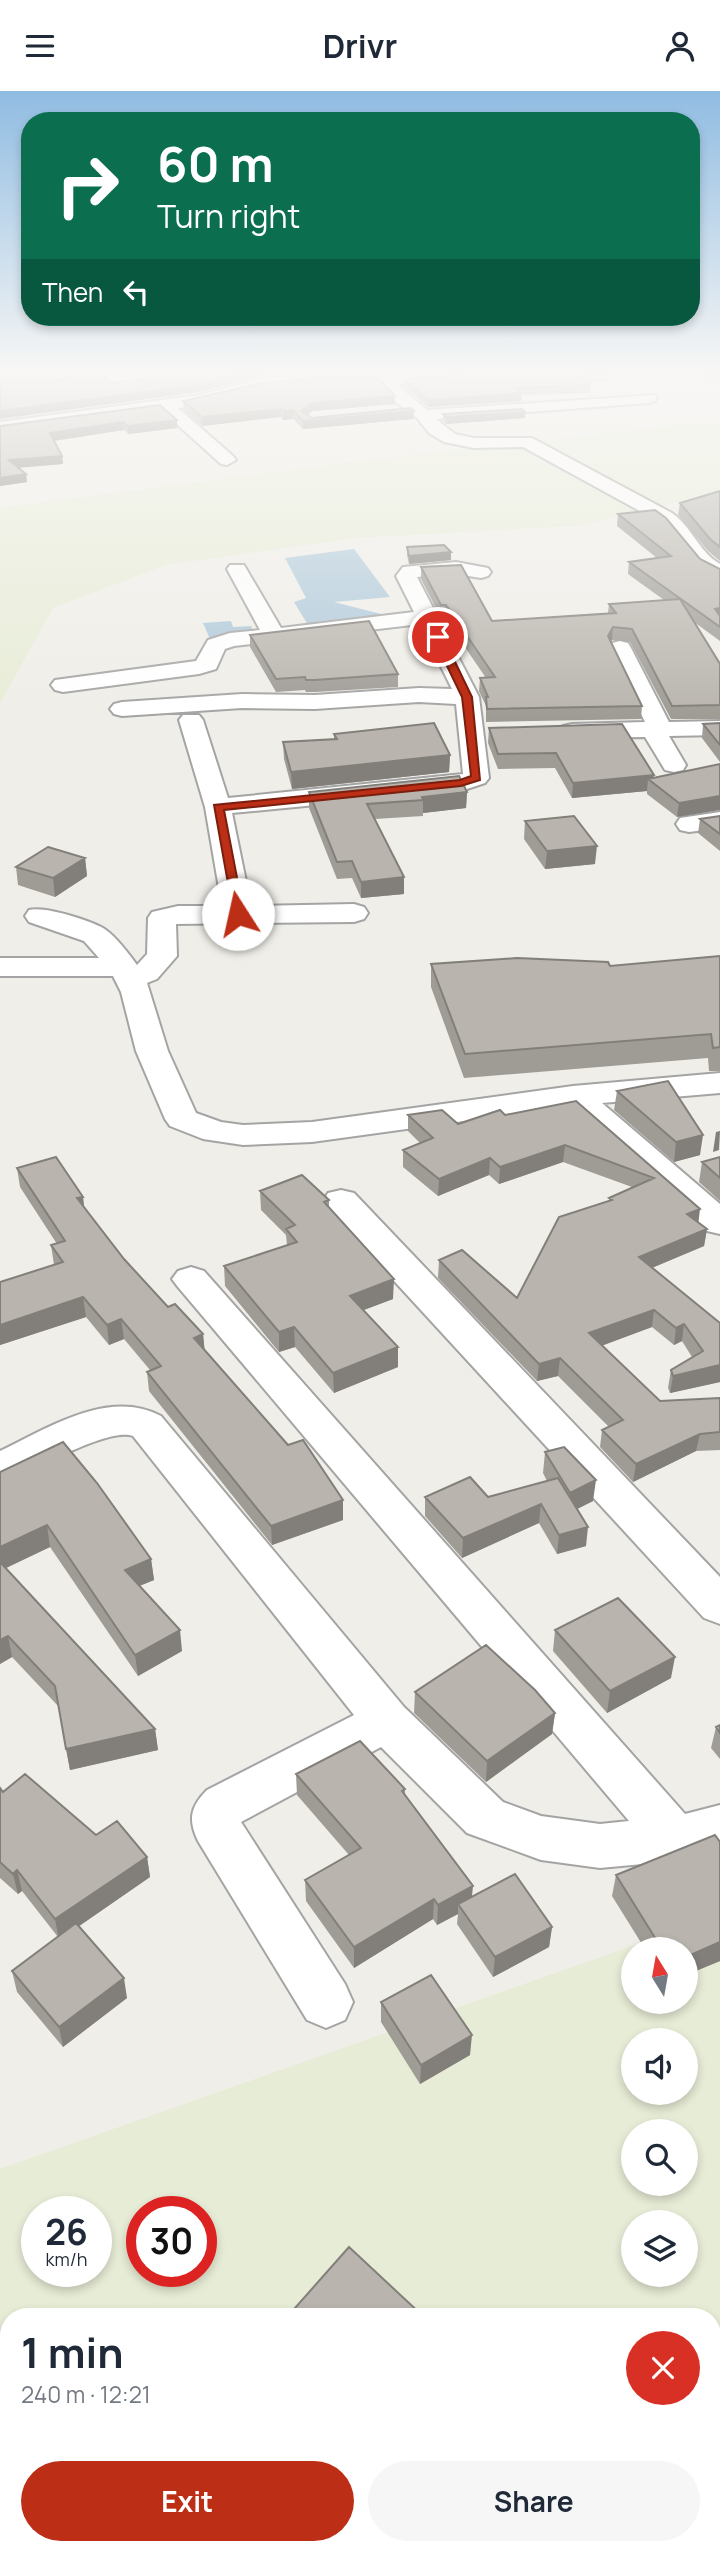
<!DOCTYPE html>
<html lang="en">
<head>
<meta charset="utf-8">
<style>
  :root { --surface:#fff; --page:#f6f6f7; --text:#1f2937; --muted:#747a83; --accent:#bc2e15 }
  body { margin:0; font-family:Manrope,sans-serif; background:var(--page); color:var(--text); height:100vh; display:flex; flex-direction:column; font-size:26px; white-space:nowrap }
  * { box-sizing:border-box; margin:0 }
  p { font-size:23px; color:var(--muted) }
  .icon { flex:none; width:38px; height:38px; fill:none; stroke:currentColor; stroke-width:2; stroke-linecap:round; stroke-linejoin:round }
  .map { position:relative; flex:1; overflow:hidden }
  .details { position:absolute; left:0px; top:2217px; width:721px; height:247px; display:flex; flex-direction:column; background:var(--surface); border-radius:28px 28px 0 0; box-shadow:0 4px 10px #0003 }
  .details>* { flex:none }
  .guide { position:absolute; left:21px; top:21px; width:679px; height:214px; border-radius:28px; box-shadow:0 4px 10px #0003; background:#0b6e4f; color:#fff; overflow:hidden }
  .needle { width:46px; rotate:349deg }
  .controls { position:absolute; left:621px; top:1846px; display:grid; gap:14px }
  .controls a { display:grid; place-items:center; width:77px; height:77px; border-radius:50%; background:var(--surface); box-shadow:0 4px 10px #0003; font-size:35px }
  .speed { position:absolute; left:21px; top:2105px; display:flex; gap:14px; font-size:35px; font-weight:700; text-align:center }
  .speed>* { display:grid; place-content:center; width:91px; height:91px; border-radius:50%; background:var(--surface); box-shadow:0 4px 10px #0003; line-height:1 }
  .speed small { font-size:18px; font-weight:400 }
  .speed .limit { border:10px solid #d22; background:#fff; color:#111 }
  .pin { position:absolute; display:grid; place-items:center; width:60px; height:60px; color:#fff; margin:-30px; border:4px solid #fff; border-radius:50%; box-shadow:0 2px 7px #0007 }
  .me { position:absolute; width:77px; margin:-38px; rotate:350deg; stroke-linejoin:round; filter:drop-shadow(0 0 5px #0008) }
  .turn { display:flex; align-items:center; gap:24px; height:147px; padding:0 21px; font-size:32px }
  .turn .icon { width:91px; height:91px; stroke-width:2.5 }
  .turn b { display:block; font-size:49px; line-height:60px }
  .then { display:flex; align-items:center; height:66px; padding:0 21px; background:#0003; gap:14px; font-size:26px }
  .round { display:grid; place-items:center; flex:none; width:74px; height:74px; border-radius:37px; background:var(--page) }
  .headline { display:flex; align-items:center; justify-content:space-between; height:119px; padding:0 21px }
  h1 { font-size:42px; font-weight:700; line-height:52px }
  .primary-button { display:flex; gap:14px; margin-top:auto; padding:14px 21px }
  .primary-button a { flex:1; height:80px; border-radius:42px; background:var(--accent); color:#fff; font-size:28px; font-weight:700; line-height:80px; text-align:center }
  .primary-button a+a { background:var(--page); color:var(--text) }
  header { display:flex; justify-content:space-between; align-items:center; height:91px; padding:0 21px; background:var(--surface); font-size:32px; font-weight:700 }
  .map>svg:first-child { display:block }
  .farmland { fill:#e7ecd6; fill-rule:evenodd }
  .water { fill:#adc8d9 }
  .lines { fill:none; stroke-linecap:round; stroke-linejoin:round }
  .street-casing { stroke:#a4a4a4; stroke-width:4 }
  .street { fill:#fff; fill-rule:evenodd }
  .wall { fill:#9f9c96 }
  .shaded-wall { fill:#827f7a }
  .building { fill:#b9b5ae; stroke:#827f7a; stroke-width:2 }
  .route { fill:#bc2e15; stroke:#7a1e0e; stroke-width:2 }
</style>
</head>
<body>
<header><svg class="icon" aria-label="menu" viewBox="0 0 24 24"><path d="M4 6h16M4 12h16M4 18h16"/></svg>Drivr<svg class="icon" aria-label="person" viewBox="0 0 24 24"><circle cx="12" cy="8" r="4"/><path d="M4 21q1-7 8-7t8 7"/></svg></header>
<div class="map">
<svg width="720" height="2463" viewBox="0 0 720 2463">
  <rect width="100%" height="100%" fill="#f0eee8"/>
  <path class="farmland" d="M685,333H720V401L577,435L355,447L166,474L53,517L0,612V417L351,371Z
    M720,1824V2463H0V2078ZM634,1858H686V1911H634ZM634,1950H686V2002H634ZM634,2040H686V2093H634ZM37,2121H96V2180H37ZM142,2121H201V2180H142ZM634,2132H686V2184H634ZM9,2226H712V2455H9Z"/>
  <path class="water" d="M354,458L390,506L334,511L381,523L382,527L308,534L294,511L306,507L285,467Z
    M231,530L233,536L251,535L255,544L210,548L203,532Z"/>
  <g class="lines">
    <defs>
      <path id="street" d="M45,281H61L66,290L64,293H52Z
        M347,281L398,284L438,281H497L489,286L397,294L427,319L655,304L657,307L655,310L649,312L436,328L455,343L474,347H532L672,422C692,436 699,461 720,473V488C689,480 682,447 658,430L523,356L474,357L444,351L429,342L418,328L393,309L379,293C336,290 289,292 247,300C224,305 202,314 178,317L233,365L236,369L227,374L221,373L161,319L0,341V331L199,304L261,288Z
        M456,471L488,477L491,481L488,485L481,487L456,483L417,486L479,606L489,687L485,692L461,700L232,722L251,815L354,813L364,816L368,822L364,828L354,831L176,833L177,865L157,888L147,892L168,960L196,1022L221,1031L243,1034L312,1031L573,995L720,982V1002L602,1012L720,1113V1143L707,1140L566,1016L312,1051L243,1054L203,1048L170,1035L165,1028L136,960L121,901L113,885H0V867H99L84,850L29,831L25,825L29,819C45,815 88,829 103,837C115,844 129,863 137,874L147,863L148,827L152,821L178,815H222L205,716L179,629L183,624H199L203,629L228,707L463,683L456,613L419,611L315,618L242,617L122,625L114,623L110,618L114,613L122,611L242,603L315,604L419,597L452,598L420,533L234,555L225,558L216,578L199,583L63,601L55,599L51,594L55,589L196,570L208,549L230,542L260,539L227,478L230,474H244L281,537L414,521L396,485L403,476Z
        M620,550L628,552L631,557L669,631L720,630V644L669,645L686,674L683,679L674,681L665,679L645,646L572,647L563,645L560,640L563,635L572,633L645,631L609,557L612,552Z
        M720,721V737L689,741L680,739L676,733L680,727Z
        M341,1099L354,1102L720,1486V1533L704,1527L328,1118L323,1110L328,1102Z
        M191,1176L204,1180L685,1723L720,1714V1758L675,1770L600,1777L541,1769L467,1742L381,1656L241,1731L345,1893L353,1911L345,1929L326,1937L307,1929L198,1750C188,1729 190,1716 207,1699L354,1624L133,1345C108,1335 29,1383 0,1392V1360C48,1337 109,1297 161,1325L404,1616L503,1711L541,1725L600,1733L629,1730L178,1196L172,1188L178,1180Z"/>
    </defs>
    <use href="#street" class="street-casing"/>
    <use href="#street" class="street"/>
  </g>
  <path class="wall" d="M699,281H720V288H706Z
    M610,283L609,290L588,291L590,294V302L521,304V310L428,316L404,296V288Z
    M183,310L395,313L312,320L307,324L312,327L414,320L413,328L303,338L293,328L283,329L281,326L202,335L184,319Z
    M525,321V327L446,333L443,330V323Z
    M177,329V337L128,343L124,339L54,350L62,365L63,373L18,377L26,383L27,391L0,395V335Z
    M720,400V470L708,460L678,424L680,412Z
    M618,423L720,478V550L694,531L720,573V628H671L630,551L612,549L611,551L642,615L641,628L486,631V615L479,600L480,587H486L445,527H441L421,488V476L492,530L608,522L609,513L664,509L628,483L629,471L657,467L617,435Z
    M407,456L451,469L409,473L407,464Z
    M250,544L398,583V596L315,601H306L305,599L276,601L250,556Z
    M720,632V671L702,647L703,633Z
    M489,637L654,687L720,673L677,726L647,703V700L572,707L555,677L498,678L488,652Z
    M334,643L450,664L449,681L292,698L284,668L283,651L334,648Z
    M309,701H467L466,717L423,722V725L375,728L404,803L361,807L352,787L337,788L309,717Z
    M720,725V760L698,742L700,728Z
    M525,730L595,773L545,778L524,748Z
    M85,767L87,785L55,806L18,794L16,776Z
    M720,865V980H709L708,967L464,987L431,896V873L610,875Z
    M617,1000L700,1064L674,1071L614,1019Z
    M576,1010L698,1131L707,1138L704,1155L652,1177L720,1232V1291L670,1302L668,1297L671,1279L692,1266L682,1250L674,1254L652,1236L602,1254L660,1310L720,1307V1359L696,1360L633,1391L600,1356L602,1339L609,1336L558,1285L537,1290L438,1187L439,1169L517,1207L609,1110V1107L632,1096L563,1071L499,1093L489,1084L438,1105L403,1076V1059L420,1052L408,1040V1024L458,1033Z
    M720,1066V1110L699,1091L702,1071Z
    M17,1077L83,1106L84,1117L124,1168L168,1216L203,1243L204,1258L343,1429L272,1454L149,1300L147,1281L150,1279L124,1248L109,1254L86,1226L0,1254V1191L54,1174L51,1154L57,1153L20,1096Z
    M260,1100L329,1109V1117L393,1208L364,1219L398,1256V1276L334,1302L295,1256L279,1261L225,1195L224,1175L287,1154L286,1144L261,1119Z
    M545,1361L593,1410L577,1418L586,1455L557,1463L539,1432L462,1467L425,1425V1406H488L547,1390L543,1382Z
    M0,1381L151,1468L154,1489L139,1495L182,1560L138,1585L50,1456L5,1477L155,1638L158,1659L70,1679L59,1616L12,1566L0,1573Z
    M555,1539L671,1587L607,1622L553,1560Z
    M415,1601L555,1622L552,1643L486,1691L414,1622Z
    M720,1634V1668L711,1657L716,1636Z
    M296,1683L405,1698V1703L472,1806L552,1836L549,1856L493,1886L457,1833L458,1823L437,1834L433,1828L354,1877L306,1810L305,1789L349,1764L297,1704Z
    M0,1697L3,1701L96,1744L147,1766L150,1786L79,1835L127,1907L63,1956L17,1901L12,1880L58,1846L22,1800L18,1803L0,1787Z
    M720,1751V1870L686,1884V1858H645L612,1805L616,1784Z
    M381,1911L470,1964L420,1993L381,1931Z
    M9,2379V2455H278L272,2463H11L0,2450V2389Z"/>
  <path class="shaded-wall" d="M249,281H317L261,285L199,301L0,328V320Z
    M522,302L521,310L428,316V309Z
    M395,305V313L312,320L302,329L301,320L312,312Z
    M281,318V326L202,335V326Z
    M293,319V328L283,329V320Z
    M414,320L413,328L303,338V330Z
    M525,321V327L446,333L447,326Z
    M177,329V337L128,343V335Z
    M123,331L124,339L51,350L50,342Z
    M62,365L63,373L10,377L9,369Z
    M26,383L27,391L0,395V387Z
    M451,461V469L409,473V465Z
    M720,517V529L715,518Z
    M613,536L612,549L607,558L608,545Z
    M450,664L449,681L292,698L291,681Z
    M654,684L653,692L648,688L647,700L572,707L573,692Z
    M467,701L466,717L423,722V709L422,706Z
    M720,705V719L677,726L679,712Z
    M597,755L595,773L545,778L547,760Z
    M85,767L87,785L55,806L53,787Z
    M404,786V803L361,807V791Z
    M720,1040L719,1059L713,1061L716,1041Z
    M703,1044L700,1064L674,1071L676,1051Z
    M565,1054L563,1071L499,1093L500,1076Z
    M490,1067L489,1084L438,1105L439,1088Z
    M83,1106L85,1125L77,1107Z
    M700,1118L698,1135L687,1123Z
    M707,1138L704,1155L637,1183L639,1166Z
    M394,1188L393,1208L350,1224V1205Z
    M83,1206L86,1226L0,1254V1234Z
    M654,1219L652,1236L588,1260L589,1242Z
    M121,1228L124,1248L109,1254L107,1234Z
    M684,1233L682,1250L674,1254L676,1237Z
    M294,1236L295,1256L279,1261V1241Z
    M203,1243L205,1262L194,1247Z
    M398,1256V1276L334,1302L333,1282Z
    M560,1267L558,1285L537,1290L539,1273Z
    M720,1274V1291L670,1302L673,1285Z
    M700,1343L696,1360L633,1391L636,1373Z
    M596,1389L593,1410L567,1423L570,1402Z
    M343,1409V1429L272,1454L271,1435Z
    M541,1413L539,1432L462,1467L463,1447Z
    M47,1434L50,1456L0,1480V1456Z
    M588,1436L586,1455L557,1463L559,1444Z
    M151,1468L154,1489L127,1500L125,1479Z
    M180,1539L182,1560L138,1585L135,1564Z
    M8,1545L12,1566L0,1573V1549Z
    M675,1566L671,1587L607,1622L610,1600Z
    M555,1622L552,1643L486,1691L487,1670Z
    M155,1638L158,1659L70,1679L66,1658Z
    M147,1766L150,1786L59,1849L55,1828Z
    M17,1779L22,1800L18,1803L13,1783Z
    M473,1795L471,1815L458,1813V1823L437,1834L438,1814Z
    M434,1808L433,1828L354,1877V1856Z
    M552,1836L549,1856L493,1886L495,1866Z
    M720,1851V1870L686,1884V1866Z
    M124,1887L127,1907L63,1956L59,1936Z
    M472,1944L470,1964L420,1993L421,1974Z
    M259,2455H278L272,2463H252Z"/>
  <path class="building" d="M0,281H47L51,288H63L67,284L66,281H103L108,292L149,288L150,281H249L198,294L0,320Z
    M490,281H608L610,283L581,284L590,294L516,297L522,302L428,309L404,288Z
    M313,287H378L395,305L312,312L301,320L312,327L411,317L414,320L303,330L293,319L283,320L281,318L202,326L183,310L263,292Z
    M160,314L177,329L128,335L123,331L50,342L62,365L9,369L26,383L0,387V335Z
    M522,318L525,321L447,326L443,323Z
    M720,400V456L710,448L680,412Z
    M655,419L666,427L700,468L720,478V517L715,518L720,525V536L629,471L671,465L618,423Z
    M444,454L451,461L409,465L407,456Z
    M461,474L492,530L616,522L609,513L680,508L720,573V614L672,615L632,538L613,536L608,545L642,615L487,618L486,606H488L480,587L495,586L446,514H441L421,476Z
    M369,530L398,583L315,589H306L305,586L276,588L250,544Z
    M434,632L450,664L291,681L283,651L337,648L334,643Z
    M720,632V654L703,633Z
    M622,633L654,684L573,692L556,662L498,663L489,637Z
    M720,673V705L679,712L648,688Z
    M459,685L467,701L422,706L423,709L367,713L404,786L361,791L352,770L337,771L309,701Z
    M574,725L597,755L547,760L525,730Z
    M720,725V743L700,728Z
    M48,756L85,767L53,787L16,776Z
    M720,865V956L713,957L711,943L465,963L431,873L517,867L608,871L610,875Z
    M668,990L703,1044L676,1051L617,1000Z
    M576,1010L700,1118L687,1123L707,1138L639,1166L720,1232V1274L673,1285L671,1279L703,1260L684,1233L676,1237L654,1219L589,1242L660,1310L720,1307V1341L700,1343L636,1373L602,1339L623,1329L560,1267L539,1273L439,1169L462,1159L517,1207L559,1126L612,1109L609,1107L654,1087L565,1054L500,1076L490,1067L439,1088L403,1059L433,1047L408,1024L442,1019L458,1033L500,1019L505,1024Z
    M56,1066L83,1106L77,1107L124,1168L168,1216L175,1213L203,1243L194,1247L288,1354L303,1349L343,1409L271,1435L147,1281L161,1275L121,1228L107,1234L83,1206L0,1234V1191L63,1171L51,1154L65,1150L17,1077Z
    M720,1066V1087L702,1071Z
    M302,1084L329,1109L324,1111L394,1188L350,1205L398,1256L333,1282L294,1236L279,1241L224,1175L297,1151L286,1138L295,1134L260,1100Z
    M63,1351L97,1392L151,1468L125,1479L180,1539L135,1564L47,1434L0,1456V1381Z
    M564,1356L596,1389L570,1402L545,1361Z
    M470,1386L488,1406L558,1387L588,1436L559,1444L541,1413L463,1447L425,1406Z
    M0,1471L155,1638L66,1658L55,1595L8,1545L0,1549Z
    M618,1507L675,1566L610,1600L555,1539Z
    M486,1554L535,1599L555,1622L487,1670L415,1601Z
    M720,1634V1642L716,1636Z
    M360,1650L405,1698L402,1700L473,1795L438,1814L434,1808L354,1856L305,1789L361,1757L296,1683Z
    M25,1683L96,1744L117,1730L147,1766L55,1828L17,1779L13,1783L0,1771V1697L3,1701Z
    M715,1744L720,1751V1851L686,1866V1858H662L616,1784Z
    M515,1783L552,1836L495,1866L458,1813Z
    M76,1832L124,1887L59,1936L12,1880Z
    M431,1884L472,1944L421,1974L381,1911Z
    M349,2156L424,2226H287Z
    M9,2379V2449L0,2439V2389Z
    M14,2455H259L252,2463H86L84,2460L81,2463H20Z"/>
  <linearGradient id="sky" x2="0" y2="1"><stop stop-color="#90bce2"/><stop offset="0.45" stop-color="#f8f7f5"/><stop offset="1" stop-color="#f8f7f5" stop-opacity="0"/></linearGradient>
  <rect width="720" height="626" fill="url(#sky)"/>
  <path class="route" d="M438,543L443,546L472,606L480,689L461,695L224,719L244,823L234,826L214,714L460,689L471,685L462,606L433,546Z"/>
</svg>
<div class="controls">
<a><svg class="needle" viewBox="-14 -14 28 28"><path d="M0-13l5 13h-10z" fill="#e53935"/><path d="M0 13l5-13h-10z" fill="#747a83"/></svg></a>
<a><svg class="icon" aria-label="sound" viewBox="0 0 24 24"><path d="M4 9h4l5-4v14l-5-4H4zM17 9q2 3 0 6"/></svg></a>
<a><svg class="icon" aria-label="search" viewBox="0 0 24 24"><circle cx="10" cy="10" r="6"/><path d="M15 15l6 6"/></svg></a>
<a><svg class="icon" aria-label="layers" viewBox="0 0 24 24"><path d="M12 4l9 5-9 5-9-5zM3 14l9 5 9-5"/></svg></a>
</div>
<div class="speed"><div>26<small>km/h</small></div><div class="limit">30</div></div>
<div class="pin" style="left:438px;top:546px;background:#d93025"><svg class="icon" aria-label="arrive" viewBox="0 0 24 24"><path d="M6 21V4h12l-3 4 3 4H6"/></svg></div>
<svg class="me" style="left:238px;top:823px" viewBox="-20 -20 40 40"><circle r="19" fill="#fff"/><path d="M0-13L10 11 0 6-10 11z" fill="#bc2e15"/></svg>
<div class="guide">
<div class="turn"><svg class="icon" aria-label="right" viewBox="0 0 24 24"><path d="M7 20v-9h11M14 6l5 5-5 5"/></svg><div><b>60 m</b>Turn right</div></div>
<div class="then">Then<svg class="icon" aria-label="left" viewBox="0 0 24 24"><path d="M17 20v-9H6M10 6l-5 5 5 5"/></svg></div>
</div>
<section class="details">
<div class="headline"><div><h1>1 min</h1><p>240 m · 12:21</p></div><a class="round" style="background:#d93025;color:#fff"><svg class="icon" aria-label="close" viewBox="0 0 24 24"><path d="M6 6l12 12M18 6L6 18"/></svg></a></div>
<div class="primary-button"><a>Exit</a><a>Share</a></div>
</section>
</div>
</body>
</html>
